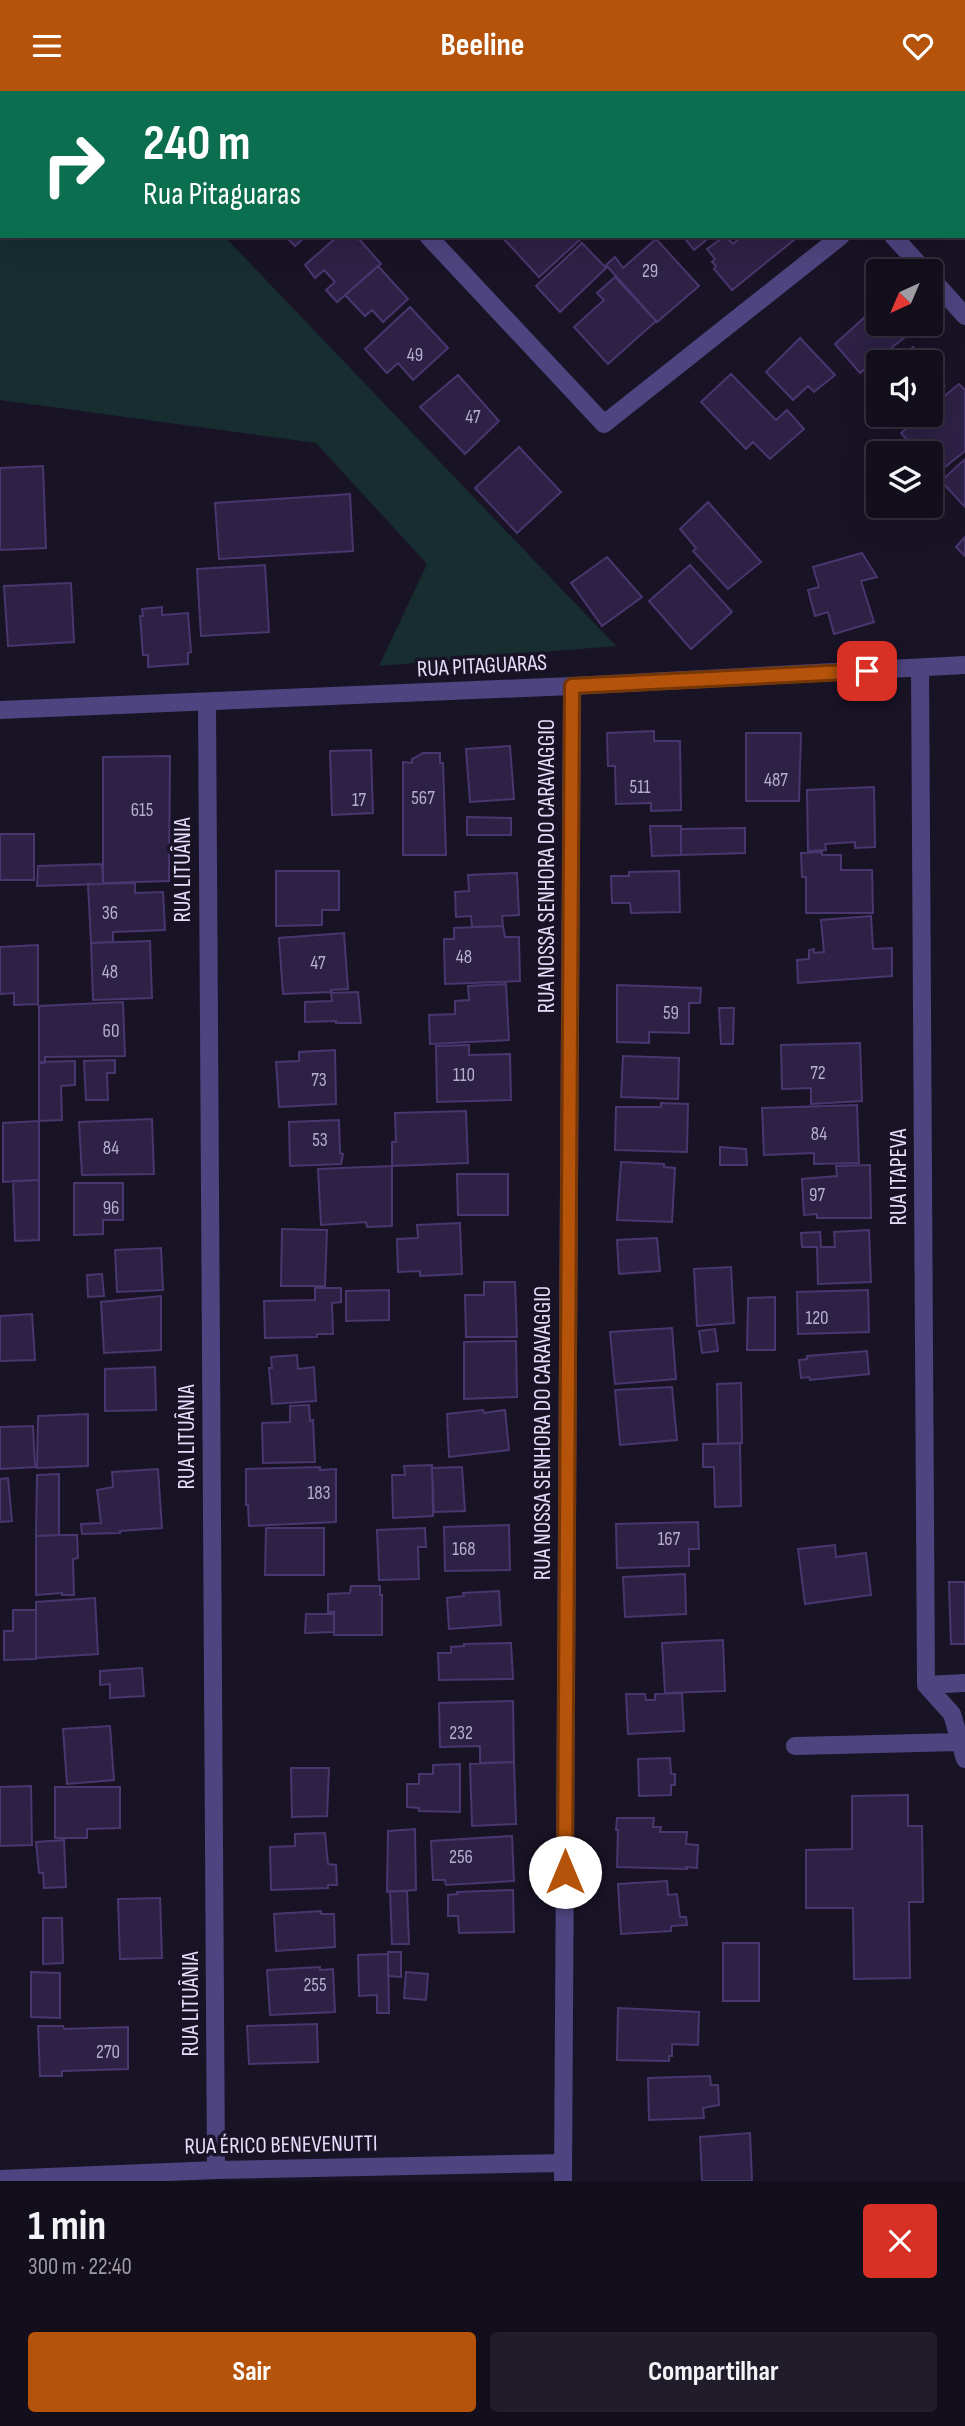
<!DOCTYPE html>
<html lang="pt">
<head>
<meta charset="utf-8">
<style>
  :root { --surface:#130e1c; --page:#201c29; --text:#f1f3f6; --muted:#9d9ca3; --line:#322e3b; --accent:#b45309 }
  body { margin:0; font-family:"Sofia Sans Condensed",sans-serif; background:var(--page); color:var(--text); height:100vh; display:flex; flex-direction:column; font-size:26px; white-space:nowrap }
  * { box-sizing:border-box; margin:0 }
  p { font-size:23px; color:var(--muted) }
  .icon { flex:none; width:38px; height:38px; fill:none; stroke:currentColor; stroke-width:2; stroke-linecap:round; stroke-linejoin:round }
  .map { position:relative; height:2090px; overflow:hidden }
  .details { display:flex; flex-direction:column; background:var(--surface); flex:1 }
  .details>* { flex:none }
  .top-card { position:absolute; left:0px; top:0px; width:966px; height:147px; box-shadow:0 7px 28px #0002,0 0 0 2px var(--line); background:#0b6e4f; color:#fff; overflow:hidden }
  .needle { width:46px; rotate:224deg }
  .controls { position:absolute; left:866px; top:168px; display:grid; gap:14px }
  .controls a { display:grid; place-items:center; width:77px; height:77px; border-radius:7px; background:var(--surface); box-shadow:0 7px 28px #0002,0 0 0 2px var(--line); font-size:35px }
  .pin { position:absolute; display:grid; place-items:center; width:60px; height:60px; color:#fff; margin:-30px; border-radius:14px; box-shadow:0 4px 10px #0006 }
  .me { position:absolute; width:77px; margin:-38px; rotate:0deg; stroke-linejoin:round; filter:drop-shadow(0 0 5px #0008) }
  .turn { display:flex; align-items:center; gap:24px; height:147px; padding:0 28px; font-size:32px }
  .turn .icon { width:91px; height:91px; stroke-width:2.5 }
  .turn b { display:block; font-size:49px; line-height:60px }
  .round { display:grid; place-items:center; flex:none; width:74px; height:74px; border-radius:7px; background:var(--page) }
  .overview { display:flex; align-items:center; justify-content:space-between; height:119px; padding:0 28px }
  h1 { font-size:42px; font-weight:700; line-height:52px }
  .primary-button { display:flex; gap:14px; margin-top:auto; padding:14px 28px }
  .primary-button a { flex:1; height:80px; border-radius:7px; background:var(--accent); color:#fff; font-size:28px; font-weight:700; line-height:80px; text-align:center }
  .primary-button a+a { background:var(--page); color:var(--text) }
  header { display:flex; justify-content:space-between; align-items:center; height:91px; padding:0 28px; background:var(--accent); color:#fff; font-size:32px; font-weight:700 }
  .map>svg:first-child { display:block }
  .green { fill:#172d30 }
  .building { fill:#2d2145; stroke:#49366e; stroke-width:2 }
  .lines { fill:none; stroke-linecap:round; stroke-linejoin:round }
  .minor { stroke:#4e447f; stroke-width:18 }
  .route-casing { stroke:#753606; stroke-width:18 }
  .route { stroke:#b45309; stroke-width:12 }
  .labels { text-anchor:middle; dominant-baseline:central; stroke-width:7; stroke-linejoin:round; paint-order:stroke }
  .number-label { font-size:19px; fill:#b6aece }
  .street-label { font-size:23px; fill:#e4ddfb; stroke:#191326 }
</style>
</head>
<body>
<header><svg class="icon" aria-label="menu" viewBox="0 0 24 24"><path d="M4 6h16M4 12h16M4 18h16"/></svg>Beeline<svg class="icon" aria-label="heart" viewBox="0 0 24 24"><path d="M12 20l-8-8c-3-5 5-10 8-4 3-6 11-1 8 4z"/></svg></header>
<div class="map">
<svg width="965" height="2090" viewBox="0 0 965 2090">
  <rect width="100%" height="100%" fill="#191326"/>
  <path class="green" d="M0,0H86L88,2H2V145H224L616,555L379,575L427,473L316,352L0,309Z"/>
  <path class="building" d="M89,0H141L143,2H87Z
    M197,0H226L228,2H195Z
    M355,0H395L393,2Z
    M406,0H442L443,1L404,2Z
    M631,0H703L704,1L633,2Z
    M965,37V102L964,103V38Z
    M285,145H306L295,155Z
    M338,145H362L359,148L381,173L337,211L326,199L335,191L324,179L315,187L305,174Z
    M501,145H584L539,186Z
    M683,145H711L694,159Z
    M725,145L733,153L742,145H799L732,199L714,178L716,175L712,171L715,168L707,158Z
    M656,148L699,195L657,231L606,174L615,166L623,177Z
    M582,152L606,177L560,221L536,195Z
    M378,175L408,208L383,231L372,219L365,225L345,204Z
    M615,186L656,230L608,273L574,236L604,209L597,202Z
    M878,214V233H894L905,246L860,282L835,253Z
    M410,216L448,257L413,289L398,272L387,282L365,258Z
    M800,247L835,284L814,301L808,295L793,309L766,281Z
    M913,256L926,271H895Z
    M931,278L945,295L931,307Z
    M731,283L776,329L787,319L804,338L770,368L753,351L746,358L701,311Z
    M458,284L499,330L465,363L420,316Z
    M959,293L965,299V360L935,384L931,379V362H918L901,342L922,324H931V316Z
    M519,356L561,401L517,442L475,397Z
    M965,368V416L941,390Z
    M43,375L46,457L0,459V377Z
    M350,403L353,460L219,468L215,412Z
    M708,411L761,471L728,498L693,460L696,457L680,438Z
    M965,446V465L956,456Z
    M862,462L877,486L861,490L874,531L834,543L828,521L815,525L808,499L819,496L813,476Z
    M607,466L642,506L602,535L571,492Z
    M265,474L269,541L201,545L197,478Z
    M690,474L732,521L691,558L649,510Z
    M71,492L74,551L8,555L4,495Z
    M162,516V524L188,522L191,561L188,562V573L148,576V564H143L140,525H143L142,518Z
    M654,640V650H680L681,719L651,720V712L616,713L615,675H608L607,642Z
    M746,642H801L799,710H746Z
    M510,655L514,708L470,711L466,658Z
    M371,659L373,722L332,724L330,660Z
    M423,662H440V672H443L446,764H403V671L412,672V668Z
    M170,665L169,790L103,792V666Z
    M874,696L875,756L855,757V751L825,753L826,759L808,760L807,699Z
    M467,726L511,727V744H467Z
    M650,735H681V764L652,765Z
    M745,737V762L681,764V738Z
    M0,743H34V789H0Z
    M822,761V764H841V779H872L873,822H806V786H802L801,762Z
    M102,773L103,793L37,795L38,775Z
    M276,780H339V819H322V834L276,835Z
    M679,780L680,821L631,822L630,812H612L611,785H629V781Z
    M517,782L519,824L502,825L503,835L472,836L471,825L456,826L455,801L469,800L468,784Z
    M135,792V802L163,801L165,839L113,841V851L91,852L88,793Z
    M871,825L873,858L892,857V885L798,892L797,869L809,868V859L814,858V862L824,861L821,829Z
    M503,835L505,846H519L520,890L445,893L444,848H454V837Z
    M344,842L348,898L331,899L332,901L283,903L279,847Z
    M150,850L152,907L93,909L91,852Z
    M38,854V913L14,914V902L0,903V856Z
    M506,893L509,949L430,953L429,924L455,923V910L469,909L468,895Z
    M617,894L701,897L700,912H689V942L649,941V952L617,951Z
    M358,901L361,932H336V930L305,931V911L332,910L331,902Z
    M123,911L125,965L45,966V972L39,971V915Z
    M719,917H734L733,953H721Z
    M860,952L862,1010L811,1013V997L782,998L781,954Z
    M469,954V964L510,963L511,1009L437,1011L436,955Z
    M335,959L336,1013L279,1016L276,971L299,970V961Z
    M623,965L679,967L678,1008L621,1006Z
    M115,969V982H107L108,1009H86L84,970Z
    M75,970V994L61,995L62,1029L39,1030V971Z
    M661,1012L688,1013L687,1061L615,1059L616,1016H661Z
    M857,1014L859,1072L814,1073V1062L764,1064L762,1017Z
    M466,1020L468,1072L392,1075V1051H396L395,1022Z
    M152,1028L154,1083L82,1084L79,1031Z
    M339,1029L340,1062L343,1063L341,1073L290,1075L289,1031Z
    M39,1030V1089L3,1091V1032Z
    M720,1056L746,1058L747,1074H720Z
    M621,1071L664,1073V1076L675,1077L672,1131L617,1129Z
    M870,1074L871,1127H817V1123L804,1124L802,1088L837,1085L836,1075Z
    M392,1075V1135L367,1136L366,1131L321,1134L318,1078Z
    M457,1083H508V1124H458Z
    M39,1089V1149L15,1150L13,1090Z
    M74,1092H123V1129H103V1143L74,1144Z
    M460,1132L462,1183L420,1185V1180L398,1181L397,1148L418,1147L417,1134Z
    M282,1138L327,1139L325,1195H281Z
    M869,1139L871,1191L818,1193L817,1156H802L801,1142L820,1141L821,1156H835L834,1141Z
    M657,1147L660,1180L619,1183L617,1149Z
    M161,1157L163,1199L117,1201L115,1159Z
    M731,1176L734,1232L697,1235L694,1178Z
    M102,1183L104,1205L88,1206L87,1184Z
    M484,1191H515L517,1246H466L465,1204H484Z
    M315,1197H341V1211L332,1212L333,1243H317V1246L265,1247L264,1210L315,1209Z
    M389,1199V1229L346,1230V1200Z
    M868,1199L869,1241L798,1243L797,1201Z
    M161,1205V1259L104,1262L101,1211Z
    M775,1206V1259H747L748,1207Z
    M32,1223L35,1269L0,1270V1225Z
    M672,1237L676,1288L615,1293L610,1241Z
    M715,1238L718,1260L702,1262L699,1240Z
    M516,1250L517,1306L464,1308V1251Z
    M867,1260L869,1283L810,1289L809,1286L801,1287L799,1269L807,1268V1265Z
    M297,1264L298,1278L314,1276L316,1310L272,1313L269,1277H272L271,1266Z
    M155,1276L156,1319L105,1320V1278Z
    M741,1292L742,1352L718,1353L717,1293Z
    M672,1296L677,1349L620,1354L615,1299Z
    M309,1314L310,1330L313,1329L315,1371L263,1372L262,1332L290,1331V1315Z
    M483,1319L484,1322L505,1319L509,1359L449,1366L447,1323Z
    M88,1323V1375L37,1377L38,1325Z
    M33,1335L35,1376L0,1378V1336Z
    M740,1352L741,1415L715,1416L714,1376H703V1353Z
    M432,1374L433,1425L393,1427L392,1384H405L404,1375Z
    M320,1376V1379L336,1378V1431L249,1435L248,1414H246V1378Z
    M462,1376L465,1420L434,1421L432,1377Z
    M158,1378L162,1437L120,1440V1442L82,1443L81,1433L101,1432L97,1399L113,1396L112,1381Z
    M59,1383V1444L36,1445L37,1384Z
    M8,1387L12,1430L0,1431V1388Z
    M698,1431L699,1458H689V1475L617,1477L616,1433Z
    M509,1434L510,1479L445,1480L444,1436Z
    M266,1437H324V1484H265Z
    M425,1437L426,1456H418L419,1488L379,1489L377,1439Z
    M59,1444H77L78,1467L73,1468L74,1504H62V1502L36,1504V1445Z
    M835,1454L836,1466L866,1462L871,1504L805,1513L798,1458Z
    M685,1483L686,1523L625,1526L623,1486Z
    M949,1491H965V1553H951Z
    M351,1495H380V1504H382V1544H334V1521H328V1503L350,1502Z
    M499,1500L501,1534L449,1538L447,1507L464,1505L463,1502Z
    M95,1507L98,1563L36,1567V1511Z
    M13,1519H36V1568L4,1569V1540H13Z
    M306,1523H334V1541L305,1542Z
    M723,1549L725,1600L665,1602L662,1552Z
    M511,1552L513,1588L439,1589L438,1562H451V1556L464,1555V1553Z
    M142,1577L144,1605L110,1607V1593L100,1594V1580Z
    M682,1602L684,1640L628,1643L626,1603H645L646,1609H655V1603Z
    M513,1610L514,1671L480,1672V1655L440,1656L439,1612Z
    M110,1635L114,1689L67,1693L63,1638Z
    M670,1667L671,1683H675V1694H671V1704L639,1705L638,1668Z
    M514,1671L516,1733L472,1735L470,1673Z
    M460,1673V1721L419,1720V1717L407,1716V1693H419V1683H433V1674Z
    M291,1677H329L327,1725L292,1726Z
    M31,1695L32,1754L0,1755V1696Z
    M55,1696H120V1737L87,1738V1747H55Z
    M908,1704V1735H922L923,1811H909L910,1887L854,1888L853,1817H806V1759L852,1758V1705Z
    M617,1727H654L653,1736H661L660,1741H687L686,1753L698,1754L697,1777L686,1776L687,1778L617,1776L618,1739H616Z
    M415,1738L416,1799L387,1801L388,1740Z
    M325,1742L328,1773L336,1774L337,1794H328V1797L271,1799L270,1756L295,1755V1743Z
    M512,1745L514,1790L446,1794L445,1789H433L431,1750Z
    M64,1749L66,1796L44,1797L43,1782H39L36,1751Z
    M667,1790L668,1804L677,1803L680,1826H686L687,1834L671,1835V1840L621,1843L618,1793Z
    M513,1799L514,1841L459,1842L458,1825H448V1804L458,1803L457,1801Z
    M390,1800H407L409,1853H392Z
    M160,1807L162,1867L120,1868L118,1808Z
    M321,1820V1823H334L335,1856L276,1860L274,1823Z
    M43,1827H62L63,1872L43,1873Z
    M723,1852H759V1910H723Z
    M388,1861H401V1886L388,1885Z
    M388,1863L389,1922H377V1904L359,1905L358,1864Z
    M320,1876V1879L333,1878L335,1921L270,1924L267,1879Z
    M31,1881L60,1882V1927L31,1926Z
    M406,1881L428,1883L426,1909L404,1907Z
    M618,1917L699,1921L698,1954L672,1953V1965H669V1970L617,1969Z
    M317,1933L318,1971L249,1973L247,1935Z
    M38,1935H63L64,1938L128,1936V1978L62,1980V1985H40Z
    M710,1985L711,1994H718L719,2014L703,2017L704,2027L649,2029L648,1987Z
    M750,2042L752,2090H702L700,2046Z"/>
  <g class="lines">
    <path class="minor" d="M292,0L294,2
      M762,0L763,2
      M428,145L604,333L841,145
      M893,145L925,180
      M931,187L965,225
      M920,577L926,1594
      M207,611L216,2079
      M0,619L572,595L965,574
      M926,1594L952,1623L965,1668
      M926,1594L965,1592
      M795,1655L960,1651
      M0,2088L216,2079L563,2072
      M563,2090L572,595"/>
  </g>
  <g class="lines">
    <defs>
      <path id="route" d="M565,1781L572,595L867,580"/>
    </defs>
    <use href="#route" class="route-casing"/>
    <use href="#route" class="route"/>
  </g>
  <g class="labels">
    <g class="number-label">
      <text x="650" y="180">29</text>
      <text x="415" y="264">49</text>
      <text x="473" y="326">47</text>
      <text x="776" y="689">487</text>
      <text x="640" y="696">511</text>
      <text x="423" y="707">567</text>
      <text x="359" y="709">17</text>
      <text x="142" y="719">615</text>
      <text x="110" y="822">36</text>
      <text x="464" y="866">48</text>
      <text x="318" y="872">47</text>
      <text x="110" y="881">48</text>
      <text x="671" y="922">59</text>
      <text x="111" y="940">60</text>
      <text x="818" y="982">72</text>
      <text x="464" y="984">110</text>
      <text x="319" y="989">73</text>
      <text x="819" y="1043">84</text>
      <text x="320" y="1049">53</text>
      <text x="111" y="1057">84</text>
      <text x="817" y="1104">97</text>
      <text x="111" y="1117">96</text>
      <text x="817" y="1227">120</text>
      <text x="319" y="1402">183</text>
      <text x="669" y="1448">167</text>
      <text x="464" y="1458">168</text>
      <text x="461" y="1642">232</text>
      <text x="461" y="1766">256</text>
      <text x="315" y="1894">255</text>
      <text x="108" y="1961">270</text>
    </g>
    <g class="street-label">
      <text transform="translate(482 575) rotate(-3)">RUA PITAGUARAS</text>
      <text transform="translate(547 775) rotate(-90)">RUA NOSSA SENHORA DO CARAVAGGIO</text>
      <text transform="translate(183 779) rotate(-90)">RUA LITUÂNIA</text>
      <text transform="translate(899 1086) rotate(-90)">RUA ITAPEVA</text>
      <text transform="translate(543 1342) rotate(-90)">RUA NOSSA SENHORA DO CARAVAGGIO</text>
      <text transform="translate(187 1346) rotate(-90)">RUA LITUÂNIA</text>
      <text transform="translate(191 1913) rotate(-90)">RUA LITUÂNIA</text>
      <text transform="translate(281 2054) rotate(-1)">RUA ÉRICO BENEVENUTTI</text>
    </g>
  </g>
</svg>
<div class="controls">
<a><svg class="needle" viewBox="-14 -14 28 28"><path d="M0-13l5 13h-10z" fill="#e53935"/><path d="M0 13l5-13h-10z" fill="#9d9ca3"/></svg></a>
<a><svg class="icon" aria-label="sound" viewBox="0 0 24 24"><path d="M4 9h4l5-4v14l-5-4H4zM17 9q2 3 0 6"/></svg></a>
<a><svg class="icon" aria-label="layers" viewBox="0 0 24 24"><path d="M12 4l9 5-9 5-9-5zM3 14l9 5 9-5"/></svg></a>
</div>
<div class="pin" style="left:867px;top:580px;background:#d93025"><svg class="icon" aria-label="arrive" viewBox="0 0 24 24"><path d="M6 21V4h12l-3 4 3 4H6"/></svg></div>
<svg class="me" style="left:565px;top:1781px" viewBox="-20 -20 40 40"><circle r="19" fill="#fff"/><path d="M0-13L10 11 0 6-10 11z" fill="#b45309"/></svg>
<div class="top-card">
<div class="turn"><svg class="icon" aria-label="right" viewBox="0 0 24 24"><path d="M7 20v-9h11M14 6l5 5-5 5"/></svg><div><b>240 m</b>Rua Pitaguaras</div></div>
</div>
</div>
<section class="details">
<div class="overview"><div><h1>1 min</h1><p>300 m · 22:40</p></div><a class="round" style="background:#d93025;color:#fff"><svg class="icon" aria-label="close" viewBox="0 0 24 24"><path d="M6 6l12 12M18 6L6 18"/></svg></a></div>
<div class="primary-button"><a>Sair</a><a>Compartilhar</a></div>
</section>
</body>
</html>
